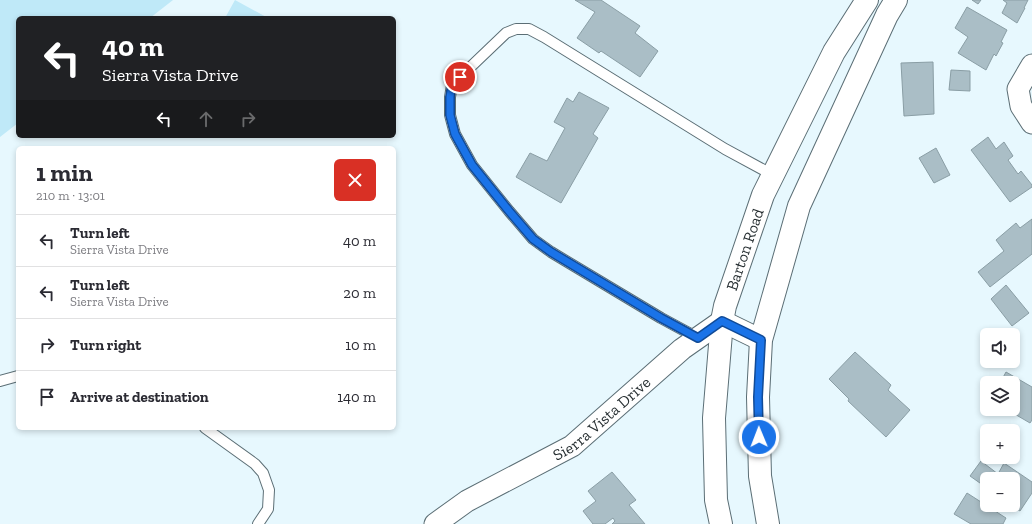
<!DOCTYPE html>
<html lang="en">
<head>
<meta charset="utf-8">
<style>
  :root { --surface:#fff; --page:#f2f2f3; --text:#2b2b33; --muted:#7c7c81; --line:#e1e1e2 }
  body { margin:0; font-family:"Zilla Slab",serif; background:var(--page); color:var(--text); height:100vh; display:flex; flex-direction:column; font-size:15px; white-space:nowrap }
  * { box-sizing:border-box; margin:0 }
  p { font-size:13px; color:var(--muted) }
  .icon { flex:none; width:22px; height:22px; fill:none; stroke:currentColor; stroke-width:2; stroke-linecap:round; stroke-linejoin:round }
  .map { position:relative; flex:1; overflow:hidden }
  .side { position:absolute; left:16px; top:146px; width:380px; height:284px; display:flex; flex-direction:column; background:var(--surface); border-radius:6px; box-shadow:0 2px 6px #0003 }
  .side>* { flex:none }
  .top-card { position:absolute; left:16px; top:16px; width:380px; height:122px; border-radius:6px; box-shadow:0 2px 6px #0003; background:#202124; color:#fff; overflow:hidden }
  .controls { position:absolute; left:980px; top:328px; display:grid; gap:8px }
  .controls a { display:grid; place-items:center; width:40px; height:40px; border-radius:6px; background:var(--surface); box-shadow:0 2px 6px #0003; font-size:20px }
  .pin { position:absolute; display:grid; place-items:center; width:34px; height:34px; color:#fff; margin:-17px; border:2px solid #fff; border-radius:50%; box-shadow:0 1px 4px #0007 }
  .me { position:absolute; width:44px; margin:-22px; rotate:359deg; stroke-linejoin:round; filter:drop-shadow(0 0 3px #0008) }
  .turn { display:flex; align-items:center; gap:14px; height:84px; padding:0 20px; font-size:18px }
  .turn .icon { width:52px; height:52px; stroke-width:2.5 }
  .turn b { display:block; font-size:28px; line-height:34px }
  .lanes { display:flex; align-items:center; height:38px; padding:0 20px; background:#0003; justify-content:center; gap:20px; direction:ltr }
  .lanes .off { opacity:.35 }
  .round { display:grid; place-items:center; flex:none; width:42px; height:42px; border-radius:6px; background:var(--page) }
  .headline { display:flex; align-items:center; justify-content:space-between; height:68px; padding:0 20px }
  h1 { font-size:24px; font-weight:700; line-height:30px }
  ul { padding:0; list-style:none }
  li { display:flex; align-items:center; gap:12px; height:52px; padding:0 20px; border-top:1px solid var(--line) }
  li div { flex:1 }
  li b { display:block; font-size:15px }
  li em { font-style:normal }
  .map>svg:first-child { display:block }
  .green { fill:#bfe9f8 }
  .building { fill:#aabec6; stroke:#8a9ea5 }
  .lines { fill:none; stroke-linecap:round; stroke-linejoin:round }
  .lane-casing { stroke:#5b6e75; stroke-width:12 }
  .street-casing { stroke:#5b6e75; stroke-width:23 }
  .secondary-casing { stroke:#5b6e75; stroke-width:24 }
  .lane { stroke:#fff; stroke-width:10 }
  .street { stroke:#fff; stroke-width:21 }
  .secondary { stroke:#fff; stroke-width:22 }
  .route-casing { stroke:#114b97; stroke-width:10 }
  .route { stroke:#1a73e8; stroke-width:7 }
  .labels { text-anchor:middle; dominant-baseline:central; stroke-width:4; stroke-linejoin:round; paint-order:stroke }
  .street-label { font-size:16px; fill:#272f32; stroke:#fff }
</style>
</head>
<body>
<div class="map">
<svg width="1032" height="524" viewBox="0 0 1032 524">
  <rect width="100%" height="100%" fill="#e7f8fe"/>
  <path class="green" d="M0,0H173L150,18H18V123L0,137Z
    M235,0L268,18H225Z"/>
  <path class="building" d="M575,0H601L640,26L635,33L658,51L640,77L601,51L599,53L577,38L595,12Z
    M972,0H981L978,4Z
    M1003,0H1028L1024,8H1025L1017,23L1002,13L1007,3Z
    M967,7L1007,30L1001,42L1003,43L996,56L994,54L986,70L958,53L968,37L955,28Z
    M933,62L934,114L904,116L901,63Z
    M951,70L970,71V91L949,90Z
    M579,92L609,108L593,134L598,138L561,203L516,177L530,153L547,161L565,128L554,122L567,98L573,102Z
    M988,137L996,149L1004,142L1013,156L1008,160L1018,174L1021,171L1032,185V187L1010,202L971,150Z
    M936,148L950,175L934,183L919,158Z
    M1032,219V254L990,287L978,272L1004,251L996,240L1016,223L1020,228Z
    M1006,285L1029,313L1012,326L991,299Z
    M855,352L891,385L888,390L910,410L886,437L848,401L849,399L829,379Z
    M1006,372L1032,387V420L1030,423L1006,409H1013V383H1000Z
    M981,461L998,474L1004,463L1032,482V493L1020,511L1011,505H1013V479H987V488L970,476Z
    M612,472L636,500L629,505L645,524H612L615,521L613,518L605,524H593L583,511L596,501L588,491Z
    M967,493L1006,518L1003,524H971L954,514Z"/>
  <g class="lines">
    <defs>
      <path id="lane" d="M698,338L661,318L551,252L533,239L509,211L472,165L455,134L450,115V97L452,85L460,77L506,33L516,29H529L544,37L725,149L773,175
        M0,381L18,376
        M205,428L255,464L263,473L269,490L268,509L258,524"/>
      <g id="street">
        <path d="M1032,65L1018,89L1021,106L1032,123"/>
        <path id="s1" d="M435,524L467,501L572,446L682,349L722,321L761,340"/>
      </g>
      <g id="secondary">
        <path id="s2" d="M721,524L716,500L714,418L722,321L725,306L763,195L834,52L867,0"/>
        <path d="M768,524L760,476L758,397L761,340L799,206L887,15L896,0"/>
      </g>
    </defs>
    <use href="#lane" class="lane-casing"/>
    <use href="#street" class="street-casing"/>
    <use href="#secondary" class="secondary-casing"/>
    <use href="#lane" class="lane"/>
    <use href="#street" class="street"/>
    <use href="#secondary" class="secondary"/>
  </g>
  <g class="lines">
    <defs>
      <path id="route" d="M460,77L452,85L450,97V115L455,134L472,165L509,211L533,239L551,252L661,318L698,338L722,321L761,340L758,397L759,437"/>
    </defs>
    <use href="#route" class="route-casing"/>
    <use href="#route" class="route"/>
  </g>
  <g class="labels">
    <g class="street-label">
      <text stroke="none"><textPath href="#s2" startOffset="279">Barton Road</textPath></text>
      <text stroke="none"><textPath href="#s1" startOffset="198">Sierra Vista Drive</textPath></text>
    </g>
  </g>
</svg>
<div class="controls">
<a><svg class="icon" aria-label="sound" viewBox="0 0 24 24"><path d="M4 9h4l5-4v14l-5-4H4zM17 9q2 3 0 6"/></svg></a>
<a><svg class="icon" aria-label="layers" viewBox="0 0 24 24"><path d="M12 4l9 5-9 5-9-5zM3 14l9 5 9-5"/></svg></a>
<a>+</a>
<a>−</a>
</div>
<div class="pin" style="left:460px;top:77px;background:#d93025"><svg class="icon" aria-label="arrive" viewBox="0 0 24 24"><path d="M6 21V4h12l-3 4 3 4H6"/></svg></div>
<svg class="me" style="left:759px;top:437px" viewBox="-20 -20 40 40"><circle r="17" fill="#1a73e8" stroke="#fff" stroke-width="3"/><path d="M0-11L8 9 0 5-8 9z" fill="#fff"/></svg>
<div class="top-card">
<div class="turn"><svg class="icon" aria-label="left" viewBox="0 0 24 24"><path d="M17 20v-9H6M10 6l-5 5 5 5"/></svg><div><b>40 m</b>Sierra Vista Drive</div></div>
<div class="lanes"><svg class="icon" aria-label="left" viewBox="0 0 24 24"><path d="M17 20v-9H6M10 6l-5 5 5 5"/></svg><svg class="icon off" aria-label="ahead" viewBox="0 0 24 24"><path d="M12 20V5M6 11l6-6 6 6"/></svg><svg class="icon off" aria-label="right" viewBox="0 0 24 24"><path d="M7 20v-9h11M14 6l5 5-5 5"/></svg></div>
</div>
<section class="side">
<div class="headline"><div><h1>1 min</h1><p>210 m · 13:01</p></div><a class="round" style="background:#d93025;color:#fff"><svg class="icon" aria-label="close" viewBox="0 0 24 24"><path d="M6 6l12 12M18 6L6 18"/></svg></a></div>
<ul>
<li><svg class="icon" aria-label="left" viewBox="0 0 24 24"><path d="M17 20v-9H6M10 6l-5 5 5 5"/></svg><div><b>Turn left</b><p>Sierra Vista Drive</p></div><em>40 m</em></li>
<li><svg class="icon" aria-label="left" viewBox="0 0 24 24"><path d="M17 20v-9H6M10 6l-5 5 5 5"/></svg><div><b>Turn left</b><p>Sierra Vista Drive</p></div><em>20 m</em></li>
<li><svg class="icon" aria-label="right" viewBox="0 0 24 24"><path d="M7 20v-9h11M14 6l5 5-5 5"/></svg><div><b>Turn right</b></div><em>10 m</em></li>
<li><svg class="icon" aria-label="arrive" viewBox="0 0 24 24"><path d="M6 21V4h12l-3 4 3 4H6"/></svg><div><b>Arrive at destination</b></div><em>140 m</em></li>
</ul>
</section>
</div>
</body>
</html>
